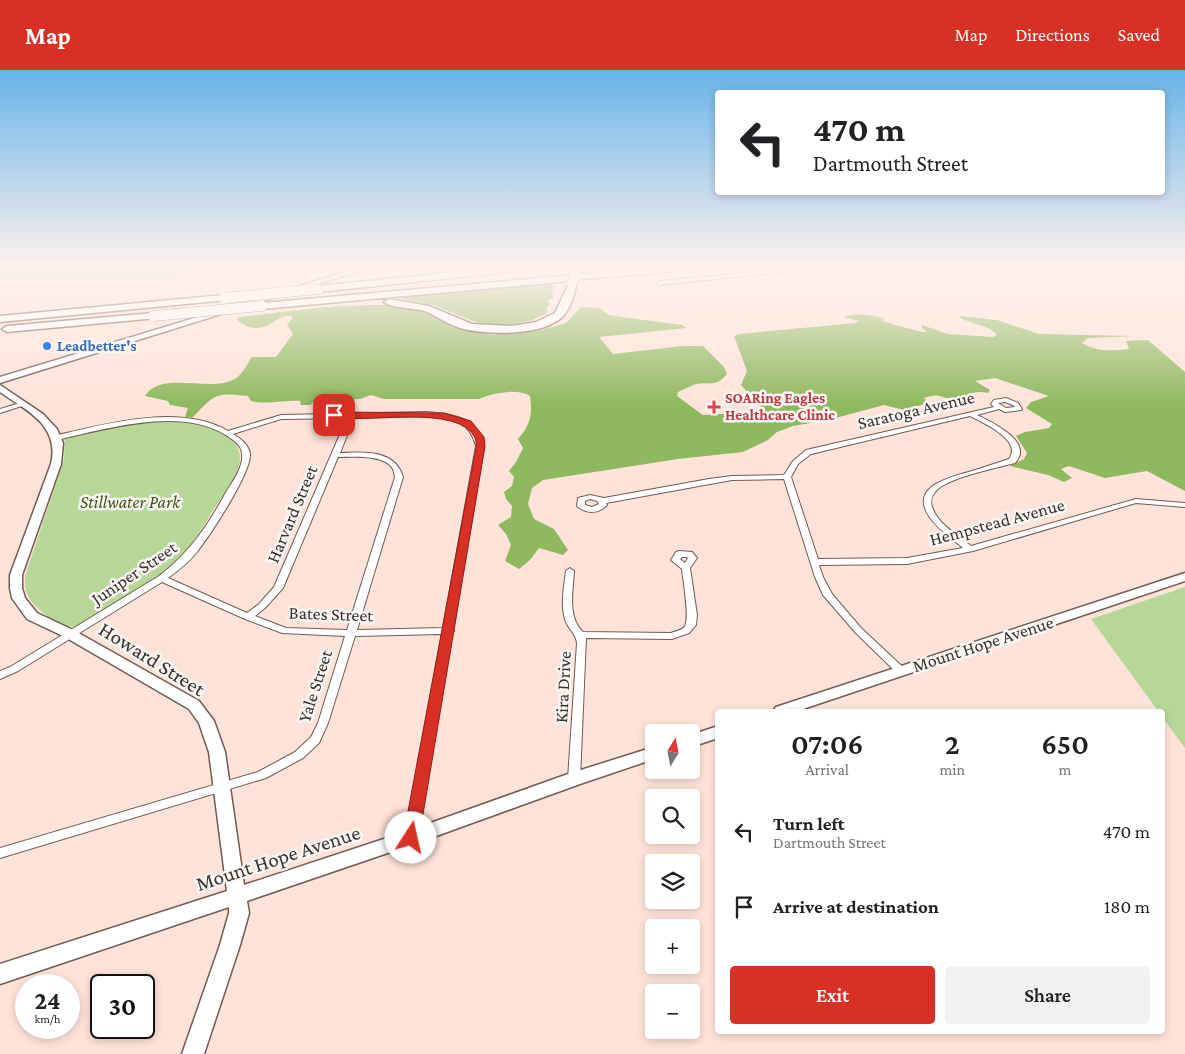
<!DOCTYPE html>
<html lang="en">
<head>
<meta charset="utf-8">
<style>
  :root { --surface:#fff; --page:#f2f2f2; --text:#202124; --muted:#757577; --accent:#d93025 }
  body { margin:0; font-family:"Crimson Pro",serif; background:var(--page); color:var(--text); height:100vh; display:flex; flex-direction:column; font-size:19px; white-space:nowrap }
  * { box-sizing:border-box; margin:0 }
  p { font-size:16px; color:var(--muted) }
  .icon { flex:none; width:28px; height:28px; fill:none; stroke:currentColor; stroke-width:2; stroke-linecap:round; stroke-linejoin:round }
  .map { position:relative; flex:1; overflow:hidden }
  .details { position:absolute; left:715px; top:639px; width:450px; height:325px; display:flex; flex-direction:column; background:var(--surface); border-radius:5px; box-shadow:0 2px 8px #0003 }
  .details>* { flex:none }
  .guide { position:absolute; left:715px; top:20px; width:450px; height:105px; border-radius:5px; box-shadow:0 2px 8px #0003; background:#fff; color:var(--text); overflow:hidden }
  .needle { width:32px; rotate:10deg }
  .controls { position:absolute; left:645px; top:654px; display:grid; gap:10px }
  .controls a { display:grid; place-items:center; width:55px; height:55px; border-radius:5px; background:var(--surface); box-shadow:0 2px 8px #0003; font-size:25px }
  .speed { position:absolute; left:15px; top:904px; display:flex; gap:10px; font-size:25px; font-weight:700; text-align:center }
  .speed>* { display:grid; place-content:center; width:65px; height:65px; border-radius:50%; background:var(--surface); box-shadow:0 2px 8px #0003; line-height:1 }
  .speed small { font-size:12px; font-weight:400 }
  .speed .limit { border:2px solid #111; border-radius:8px; background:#fff; color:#111 }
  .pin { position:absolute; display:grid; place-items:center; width:42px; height:42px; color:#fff; margin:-21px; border-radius:10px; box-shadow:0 2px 8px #0006 }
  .me { position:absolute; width:55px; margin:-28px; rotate:10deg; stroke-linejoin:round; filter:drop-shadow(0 0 4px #0008) }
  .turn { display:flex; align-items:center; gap:18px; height:105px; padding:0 15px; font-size:22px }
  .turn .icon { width:65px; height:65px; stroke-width:2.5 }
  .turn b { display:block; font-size:35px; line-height:42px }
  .eta { display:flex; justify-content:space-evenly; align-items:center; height:85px; text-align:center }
  .eta b { font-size:30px; font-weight:600; line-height:35px }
  .primary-button { display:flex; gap:10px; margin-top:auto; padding:10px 15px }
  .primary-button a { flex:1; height:58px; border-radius:5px; background:var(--accent); color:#fff; font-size:20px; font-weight:600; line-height:58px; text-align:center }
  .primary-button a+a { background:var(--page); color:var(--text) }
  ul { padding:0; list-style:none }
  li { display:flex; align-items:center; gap:15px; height:75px; padding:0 15px }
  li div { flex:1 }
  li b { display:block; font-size:19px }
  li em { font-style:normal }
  header { display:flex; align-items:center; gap:30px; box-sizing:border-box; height:70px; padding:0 25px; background:var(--accent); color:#fff }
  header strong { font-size:24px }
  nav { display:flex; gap:28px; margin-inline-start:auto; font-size:18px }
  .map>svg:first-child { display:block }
  .green { fill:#b7d798 }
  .forest { fill:#8eb95f }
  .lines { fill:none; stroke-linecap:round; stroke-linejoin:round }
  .street-casing { stroke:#725b51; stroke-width:2 }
  .secondary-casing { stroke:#725b51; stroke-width:3 }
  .highway-casing { stroke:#725b51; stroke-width:3 }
  .street { fill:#fff; fill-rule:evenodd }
  .secondary { fill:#fff; fill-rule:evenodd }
  .highway { fill:#fff; fill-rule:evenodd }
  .highway-bridge-casing { stroke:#725b51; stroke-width:11; stroke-linecap:butt }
  .highway-bridge { stroke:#fff; stroke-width:10 }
  .route { fill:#d93025; stroke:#8d1f18 }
  .shop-dot { fill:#3f7fe0; stroke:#fbf6f3; stroke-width:2 }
  .health-dot { fill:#e0444e; stroke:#fbf6f3; stroke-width:2 }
  .labels { text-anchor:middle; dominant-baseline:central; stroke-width:5; stroke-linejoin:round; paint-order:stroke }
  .far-shop-label { font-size:15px; font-weight:bold; fill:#366cbe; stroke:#fbf6f3; text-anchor:start }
  .far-health-label { font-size:15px; font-weight:bold; fill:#be3a42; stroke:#fbf6f3; text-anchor:start }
  .street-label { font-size:18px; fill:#392f2b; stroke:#fbf6f3 }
  .park-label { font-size:18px; font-style:italic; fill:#3a5516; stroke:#fbf6f3 }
  .near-street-label { font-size:21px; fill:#392f2b; stroke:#fbf6f3 }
</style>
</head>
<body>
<header>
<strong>Map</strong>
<nav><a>Map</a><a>Directions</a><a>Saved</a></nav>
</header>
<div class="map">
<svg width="1185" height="984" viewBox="0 0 1185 984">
  <rect width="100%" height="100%" fill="#ffe3d8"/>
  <path class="green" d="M0,197H186L177,202L193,201L196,204L171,209L0,210Z
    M169,351C190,353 242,359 240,389C240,404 222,426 214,439C200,462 187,485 165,502C139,522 107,538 78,556C62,561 35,539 28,526C25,519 25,513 25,506L64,389L65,368C92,356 139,352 169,351Z
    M1185,517V678L1163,648L1162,641H1158L1091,549Z"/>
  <path class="forest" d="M546,214L553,215L555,217L551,222L554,228L547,230L550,234L547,237V243L532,250L510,255L481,254L433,235L402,229L412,225Z
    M366,235H390L420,240L454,258L493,265L538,261L566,253L581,237L600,238L609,245L622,247L682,255L687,258L599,267L613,284L682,276H703L724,297L727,304C715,319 708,310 693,315C688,317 683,320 678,322L677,326L703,345L755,342L761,337L741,315L747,301L734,266L739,264L856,253L859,251L843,247C855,242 874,245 886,249L880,250C887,253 921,263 927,262L922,258V255L948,264L993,267L997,265C988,254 970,255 958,246L997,250L1039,264L1134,266L1088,268L1082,273C1097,282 1112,281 1129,279L1126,271L1148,270L1185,302V421L1147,401L1105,408L1069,396L1061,399L1072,408L1064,412L1048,405L1010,396L1024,389L1027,383L1016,366L1025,362L1049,358L1052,354L1026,338L1031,332L1049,326L995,308L975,311L990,320L988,323C972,319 966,328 952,328C939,329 942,322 924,328L928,333L904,340L884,335L828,350L793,356L777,362L768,370L743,382L678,389L543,410L532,418L528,434L534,449L554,459L568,480L563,485L539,478L530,490L519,499L505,491L511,475L506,464L498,455L511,447L512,436L506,429L504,422L512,416L514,407L509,401L516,392L523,378L518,369C530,356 533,344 530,326C518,318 492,323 479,329H384L371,325L360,329L315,331L310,335H301L300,331C284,330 267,335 251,331L248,326C215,322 215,324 192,348L185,347L188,338L170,335L168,331L145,326C161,300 210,323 235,309C242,305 247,294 252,287H276L293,264L287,255L293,247C277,239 266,273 237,250L239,247L325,237Z"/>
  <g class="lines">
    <defs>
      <path id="street" d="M807,197H822L820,198L659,215L656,213L659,211Z
        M1006,328L1018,333L1022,339L1021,340L1005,342L999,339L977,345C991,352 1035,372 1015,393C996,398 947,408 936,421C931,426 930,433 933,439C939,455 959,466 971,476L1136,429L1185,433V437L1136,433L973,481L907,494L819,495L823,507L832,524L861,558L906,600L907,602L906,604H898L855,562L823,525L815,507L784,409L732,410L606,433L607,435C599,444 586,444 577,436L578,428L590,425L604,428L709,409L732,406L784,405L793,391L806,380L994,337L991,334L994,330ZM1005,332L1013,335L1015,337L1006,338L998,333ZM970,346C983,353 1023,370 1009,389C997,393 985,397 972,401C951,407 909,416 929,446C937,459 952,468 963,478L907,488L818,489L791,407L798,394L811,384ZM590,429L597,431L599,434L592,437L585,435V431Z
        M23,332L25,333V335L0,343V339Z
        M426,342C453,344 475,346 484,376L453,559L454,561L452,563L417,768L415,772L411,773L407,772L405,768L442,564L355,566L328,653L319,673L303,688L266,708L0,788V778L258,702L295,682L311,667L318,653L345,566L282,563L245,549L162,512L18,601L0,609V601L10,597L159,506C189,483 207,457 225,424C232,412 244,397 242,383C241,374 231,368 224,364C178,337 106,359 57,370L53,368L54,366C105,354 180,333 228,361L281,345ZM426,346C450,348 469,349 476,376L443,558L357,560L403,407C395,379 363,382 340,383L354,348ZM347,348L274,517L259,534L247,543L168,508C179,500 189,492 197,482C210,465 251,404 250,384C249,375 240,368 233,364L281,349ZM338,387C352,387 385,384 393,399C394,401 394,404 395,407L347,560L286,558L255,546L265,538L283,518Z
        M679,481L692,482L697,488L690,498L697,545L696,555L689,563L672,569L586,568L580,709L578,712L574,714L570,712L568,709L577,573C576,564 570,561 566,552C560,537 564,517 566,501L570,498L574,501C573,521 567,547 583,562L671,563C676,561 683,560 685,556C690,547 683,510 682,499L671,490L676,482ZM682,487H687L688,488L685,493L680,489Z"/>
      <path id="secondary" d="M362,197H372L0,313V307Z
        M0,315L43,344L57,359L63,373L61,394L22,505V518L25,528L37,543L75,561L199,631L214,651L225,682L244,815L408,761L568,704L654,677V689L580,714L417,773L247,831L249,843L240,875L204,984H182L220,875L229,843V837L0,914V894L227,821L209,682L199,653L189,639L65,567L27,549L12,528L10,518V505L51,394C60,355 27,341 0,322Z
        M1185,503V511L797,641H773L776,637Z
        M718,656V668L691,677V665Z"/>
      <path id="highway" d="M506,197H535L530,200L318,222L313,219L318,216Z
        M662,197H695L690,200L573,210L577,213C574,224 572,236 564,245C545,267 486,265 460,258C447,254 437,246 425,241C414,238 391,238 384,232L389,229L429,236L472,254L512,256L536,252L555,243L570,211L262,239L257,236L262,233Z
        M224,225L229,228L227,230L0,252V246Z
        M153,243L158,246L157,248L7,262L2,259L7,256Z"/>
    </defs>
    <use href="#street" class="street-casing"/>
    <use href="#secondary" class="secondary-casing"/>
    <use href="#highway" class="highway-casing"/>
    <use href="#street" class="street"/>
    <use href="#secondary" class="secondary"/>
    <use href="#highway" class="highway"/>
    <defs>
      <path id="highway-bridge" d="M572,213L577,197
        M224,228L318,219
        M153,246L262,236"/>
    </defs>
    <use href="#highway-bridge" class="highway-bridge-casing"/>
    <use href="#highway-bridge" class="highway-bridge"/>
  </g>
  <linearGradient id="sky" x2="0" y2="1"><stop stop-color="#67b3ea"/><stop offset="0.59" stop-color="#fff2ed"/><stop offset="1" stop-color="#fff2ed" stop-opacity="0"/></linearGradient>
  <rect width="1185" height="335" fill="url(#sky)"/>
  <path class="route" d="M334,342L444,343L471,351L484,367L485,376L482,394L419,768L416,773L411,775L405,773L403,768L473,394C474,386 478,375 475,368C459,333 364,354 331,347L330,345Z"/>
  <circle class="shop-dot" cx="47" cy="276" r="5"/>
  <path class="health-dot" d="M711.5 329.5h5v5h5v5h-5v5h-5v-5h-5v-5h5z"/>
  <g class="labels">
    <g class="far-shop-label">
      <text x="57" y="276">Leadbetter's</text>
    </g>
    <g class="far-health-label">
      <text x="725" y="328">SOARing Eagles<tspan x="725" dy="17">Healthcare Clinic</tspan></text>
    </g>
    <g class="street-label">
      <text transform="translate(916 340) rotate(-13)">Saratoga Avenue</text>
      <text transform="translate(292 444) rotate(-67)">Harvard Street</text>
      <text transform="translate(997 452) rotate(-15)">Hempstead Avenue</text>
      <text transform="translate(134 503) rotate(-34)">Juniper Street</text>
      <text transform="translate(331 544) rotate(2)">Bates Street</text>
      <text transform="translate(983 574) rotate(-18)">Mount Hope Avenue</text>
      <text transform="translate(315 616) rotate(-72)">Yale Street</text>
      <text transform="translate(563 617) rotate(-87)">Kira Drive</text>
    </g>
    <g class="park-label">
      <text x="130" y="432">Stillwater Park</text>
    </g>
    <g class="near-street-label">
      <text transform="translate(152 589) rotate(32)">Howard Street</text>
      <text transform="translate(278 788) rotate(-18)">Mount Hope Avenue</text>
    </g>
  </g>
</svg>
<div class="controls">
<a><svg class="needle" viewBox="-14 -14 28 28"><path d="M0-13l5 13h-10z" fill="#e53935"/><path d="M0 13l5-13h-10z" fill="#757577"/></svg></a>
<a><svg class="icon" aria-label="search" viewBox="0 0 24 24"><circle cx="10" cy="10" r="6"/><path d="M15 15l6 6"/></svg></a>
<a><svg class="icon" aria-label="layers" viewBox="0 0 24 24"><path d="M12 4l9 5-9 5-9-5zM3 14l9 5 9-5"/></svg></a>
<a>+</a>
<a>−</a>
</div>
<div class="speed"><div>24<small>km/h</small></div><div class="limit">30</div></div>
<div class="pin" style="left:334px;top:345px;background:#d93025"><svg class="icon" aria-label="arrive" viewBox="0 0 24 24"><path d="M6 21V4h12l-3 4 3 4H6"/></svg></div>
<svg class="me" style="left:411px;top:768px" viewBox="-20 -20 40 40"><circle r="19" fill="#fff"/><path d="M0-13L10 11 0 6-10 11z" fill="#d93025"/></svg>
<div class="guide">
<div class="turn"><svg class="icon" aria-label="left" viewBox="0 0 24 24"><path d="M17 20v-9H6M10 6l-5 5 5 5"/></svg><div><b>470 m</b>Dartmouth Street</div></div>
</div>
<section class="details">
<div class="eta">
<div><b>07:06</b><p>Arrival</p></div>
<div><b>2</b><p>min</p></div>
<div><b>650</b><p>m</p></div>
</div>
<ul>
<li><svg class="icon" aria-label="left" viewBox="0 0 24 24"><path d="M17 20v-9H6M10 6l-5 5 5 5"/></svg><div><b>Turn left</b><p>Dartmouth Street</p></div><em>470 m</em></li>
<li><svg class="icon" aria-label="arrive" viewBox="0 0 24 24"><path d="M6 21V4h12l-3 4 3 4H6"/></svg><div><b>Arrive at destination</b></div><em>180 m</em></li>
</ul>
<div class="primary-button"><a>Exit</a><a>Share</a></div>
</section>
</div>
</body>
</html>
